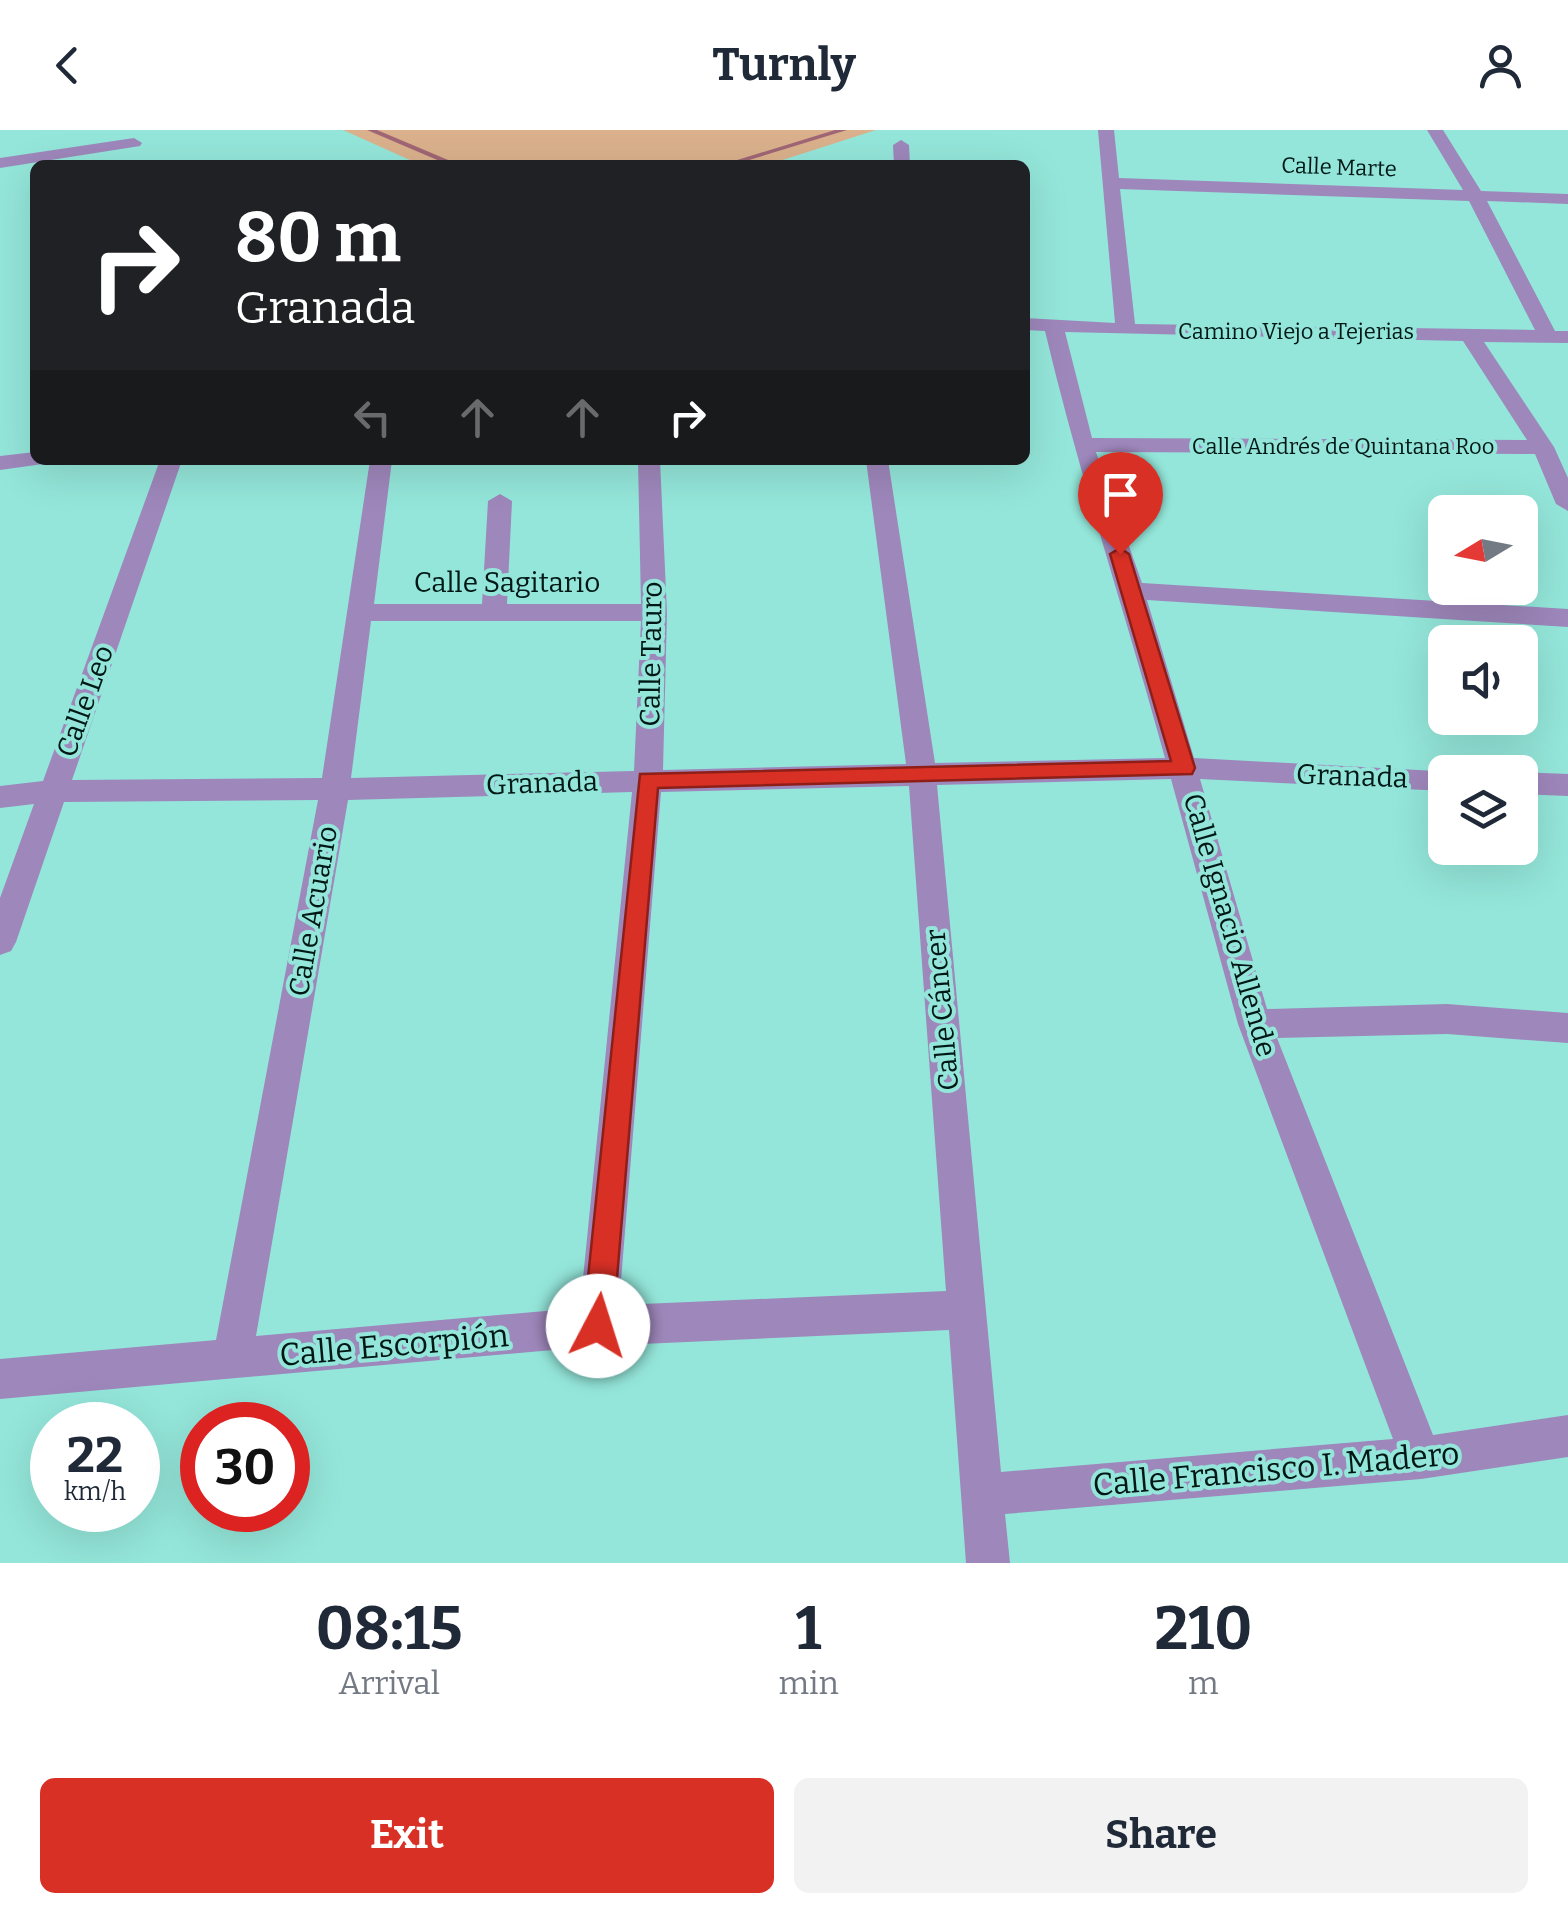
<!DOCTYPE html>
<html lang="en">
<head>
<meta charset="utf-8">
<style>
  :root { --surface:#fff; --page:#f2f2f3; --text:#1f2937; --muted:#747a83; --accent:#d93025 }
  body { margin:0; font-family:Bitter,serif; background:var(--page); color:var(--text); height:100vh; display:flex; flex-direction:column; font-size:38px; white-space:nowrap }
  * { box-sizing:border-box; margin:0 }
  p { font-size:32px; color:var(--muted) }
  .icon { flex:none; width:55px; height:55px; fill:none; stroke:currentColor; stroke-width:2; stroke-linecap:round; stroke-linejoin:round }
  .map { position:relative; height:1433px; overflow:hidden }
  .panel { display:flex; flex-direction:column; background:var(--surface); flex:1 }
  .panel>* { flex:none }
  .hud { position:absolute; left:30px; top:30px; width:1000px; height:305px; border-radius:15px; box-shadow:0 10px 40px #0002; background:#202124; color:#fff; overflow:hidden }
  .needle { width:65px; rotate:260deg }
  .fabs { position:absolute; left:1428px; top:365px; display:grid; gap:20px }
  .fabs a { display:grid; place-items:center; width:110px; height:110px; border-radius:15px; background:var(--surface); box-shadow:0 10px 40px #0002; font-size:50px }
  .speed { position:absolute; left:30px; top:1272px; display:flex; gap:20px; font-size:50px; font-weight:700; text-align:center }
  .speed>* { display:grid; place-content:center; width:130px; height:130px; border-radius:50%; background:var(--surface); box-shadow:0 10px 40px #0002; line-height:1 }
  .speed small { font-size:25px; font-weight:400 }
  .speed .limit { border:15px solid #d22; background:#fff; color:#111 }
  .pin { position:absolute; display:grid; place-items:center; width:85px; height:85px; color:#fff; margin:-102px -42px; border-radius:50% 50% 50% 0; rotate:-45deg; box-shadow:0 0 10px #0007 }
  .pin .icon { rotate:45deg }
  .me { position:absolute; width:110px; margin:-55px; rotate:5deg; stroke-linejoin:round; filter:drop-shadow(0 0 8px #0008) }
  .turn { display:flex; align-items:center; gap:35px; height:210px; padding:0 40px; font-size:45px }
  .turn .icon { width:130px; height:130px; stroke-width:2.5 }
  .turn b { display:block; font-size:70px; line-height:85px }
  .lanes { display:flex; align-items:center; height:95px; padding:0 40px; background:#0003; justify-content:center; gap:50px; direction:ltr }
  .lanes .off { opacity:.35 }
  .eta { display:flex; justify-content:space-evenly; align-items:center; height:170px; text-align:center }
  .eta b { font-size:60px; font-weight:700; line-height:70px }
  .primary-button { display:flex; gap:20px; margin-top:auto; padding:20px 40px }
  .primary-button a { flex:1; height:115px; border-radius:15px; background:var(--accent); color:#fff; font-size:40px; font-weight:700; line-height:115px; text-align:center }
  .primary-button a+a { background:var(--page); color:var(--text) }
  header { display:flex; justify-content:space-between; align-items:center; height:130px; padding:0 40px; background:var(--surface); font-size:45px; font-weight:700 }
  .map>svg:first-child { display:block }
  .green { fill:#dab18c }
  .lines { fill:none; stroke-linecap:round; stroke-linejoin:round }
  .stream { fill:#a06675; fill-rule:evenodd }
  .minor { fill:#9e87bb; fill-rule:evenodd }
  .route { fill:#d93025; stroke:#8d1f18; stroke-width:2.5 }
  .labels { text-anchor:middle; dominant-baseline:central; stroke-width:8; stroke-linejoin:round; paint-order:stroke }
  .far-street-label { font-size:22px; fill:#001815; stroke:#94e6da }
  .street-label { font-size:28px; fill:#001815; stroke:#94e6da }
  .near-street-label { font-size:32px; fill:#001815; stroke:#94e6da }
</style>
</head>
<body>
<header><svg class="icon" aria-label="back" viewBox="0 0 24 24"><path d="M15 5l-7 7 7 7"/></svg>Turnly<svg class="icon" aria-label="person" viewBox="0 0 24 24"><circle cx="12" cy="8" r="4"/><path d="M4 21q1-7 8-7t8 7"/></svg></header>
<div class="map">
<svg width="1568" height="1433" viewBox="0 0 1568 1433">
  <rect width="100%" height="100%" fill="#94e6da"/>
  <path class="green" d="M343,0H876L767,35H421Z"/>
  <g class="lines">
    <path class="stream" d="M367,0H377L460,35H449Z
      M835,0H847L733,35H721Z"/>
    <path class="minor" d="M1098,0H1114L1119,48L1463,60L1427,0H1443L1481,61L1568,64V74L1487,71L1555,201H1568V213L1484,212L1554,317L1568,348V381L1556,374L1535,324L1096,322L1142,453L1568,479V497L1147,470L1194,628L1455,642H1445V661L1200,649L1267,879L1447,874L1568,883V913L1447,904L1277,908L1433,1305L1568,1285V1327L1421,1349L1005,1384L1010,1433H966L949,1200L598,1216L0,1269V1229L216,1210L318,670L64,672L16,812L11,821L0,825V768L34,674L0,678V656L43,651L160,330H182L72,650L322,648L370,330H392L374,474H482L488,371L500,364L512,371L507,474H641L638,330H660L667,483L663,640L906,634L866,330H888L935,633L1165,628C1126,485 1079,345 1045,201L1025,200V188L1115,193ZM1120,59L1469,71L1535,200L1135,194ZM1065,202L1463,211L1527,310L1092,308ZM371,491H641L634,641L351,648ZM1171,649L1238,894L1393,1309L1001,1342L937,655ZM909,656L946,1161L619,1175L661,662ZM632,662L580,1178L256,1206L348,670Z
      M134,8L142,13L140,16L0,38V28Z
      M901,10L909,15L910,35H894L893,15Z
      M35,322V330H46L43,334L0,340V326Z
      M1520,642L1568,644V666L1520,664Z"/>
  </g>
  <path class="route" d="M1120,418L1129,424L1195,638L1192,644L658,658L613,1196L609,1207L598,1211L587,1207L583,1196L640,644L1171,631L1110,424Z"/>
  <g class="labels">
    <g class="far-street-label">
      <text transform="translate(1339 37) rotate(2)">Calle Marte</text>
      <text x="1296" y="201">Camino Viejo a Tejerias</text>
      <text x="1343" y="316">Calle Andrés de Quintana Roo</text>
    </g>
    <g class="street-label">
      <text x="507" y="452">Calle Sagitario</text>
      <text transform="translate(651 524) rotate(-89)">Calle Tauro</text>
      <text transform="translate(85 571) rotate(-70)">Calle Leo</text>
      <text transform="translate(1352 646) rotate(2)">Granada</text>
      <text transform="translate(542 653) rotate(-2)">Granada</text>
      <text transform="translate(313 781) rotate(-80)">Calle Acuario</text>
      <text transform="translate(1230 795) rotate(74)">Calle Ignacio Allende</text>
      <text transform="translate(942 880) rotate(-95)">Calle Cáncer</text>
    </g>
    <g class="near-street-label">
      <text transform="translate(394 1215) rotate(-5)">Calle Escorpión</text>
      <text transform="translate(1276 1339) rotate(-5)">Calle Francisco I. Madero</text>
    </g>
  </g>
</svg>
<div class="fabs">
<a><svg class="needle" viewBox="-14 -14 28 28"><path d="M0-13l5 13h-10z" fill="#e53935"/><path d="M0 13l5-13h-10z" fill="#747a83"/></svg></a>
<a><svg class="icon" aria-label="sound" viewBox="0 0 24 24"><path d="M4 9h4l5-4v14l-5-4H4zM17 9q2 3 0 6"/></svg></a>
<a><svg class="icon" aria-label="layers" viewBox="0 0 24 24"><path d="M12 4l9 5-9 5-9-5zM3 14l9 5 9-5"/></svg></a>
</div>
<div class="speed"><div>22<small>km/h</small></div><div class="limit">30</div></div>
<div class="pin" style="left:1120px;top:424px;background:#d93025"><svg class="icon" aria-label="arrive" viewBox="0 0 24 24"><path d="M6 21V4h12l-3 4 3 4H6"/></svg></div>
<svg class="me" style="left:598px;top:1196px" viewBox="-20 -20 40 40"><circle r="19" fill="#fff"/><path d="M0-13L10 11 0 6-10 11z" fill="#d93025"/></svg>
<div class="hud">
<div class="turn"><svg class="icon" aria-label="right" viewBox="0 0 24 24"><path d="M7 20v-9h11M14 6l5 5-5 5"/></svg><div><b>80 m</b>Granada</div></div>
<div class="lanes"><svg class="icon off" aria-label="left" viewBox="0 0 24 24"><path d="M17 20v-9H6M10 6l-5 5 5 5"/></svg><svg class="icon off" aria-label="ahead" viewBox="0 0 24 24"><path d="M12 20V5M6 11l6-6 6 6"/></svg><svg class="icon off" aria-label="ahead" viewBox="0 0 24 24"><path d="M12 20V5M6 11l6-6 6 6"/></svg><svg class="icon" aria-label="right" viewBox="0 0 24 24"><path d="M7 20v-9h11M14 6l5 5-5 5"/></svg></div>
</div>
</div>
<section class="panel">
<div class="eta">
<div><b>08:15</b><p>Arrival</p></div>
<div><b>1</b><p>min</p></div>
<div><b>210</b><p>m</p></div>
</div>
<div class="primary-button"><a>Exit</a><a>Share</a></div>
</section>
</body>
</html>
